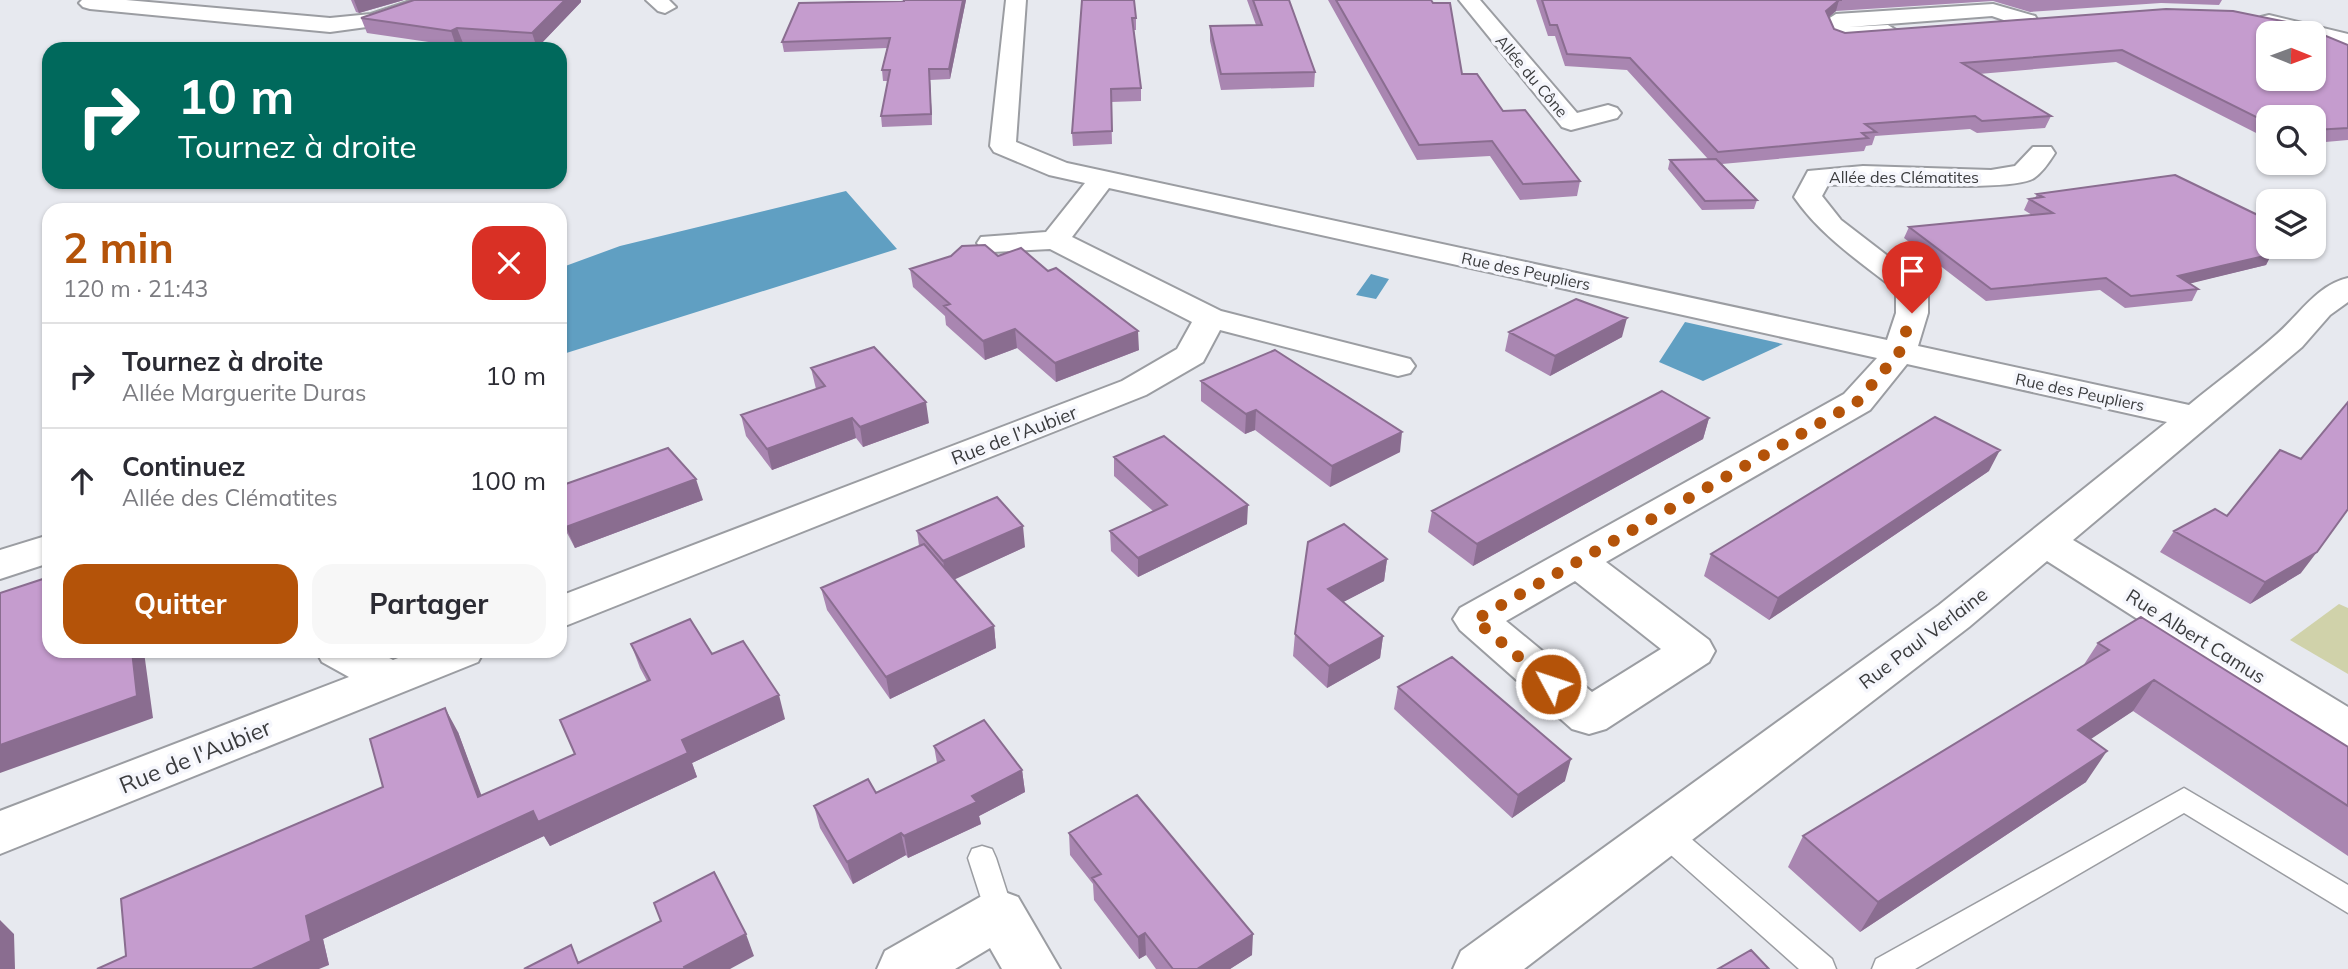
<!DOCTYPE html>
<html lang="fr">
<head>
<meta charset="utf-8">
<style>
  :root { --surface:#fff; --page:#f7f7f7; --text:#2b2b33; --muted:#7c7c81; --line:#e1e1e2; --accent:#b45309 }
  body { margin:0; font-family:Mulish,sans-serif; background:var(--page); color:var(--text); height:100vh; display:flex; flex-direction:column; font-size:26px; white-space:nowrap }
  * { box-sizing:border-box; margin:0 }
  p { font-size:23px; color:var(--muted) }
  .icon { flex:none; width:38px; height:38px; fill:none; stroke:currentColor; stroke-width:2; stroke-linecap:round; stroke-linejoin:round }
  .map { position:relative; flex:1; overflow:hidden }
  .panel { position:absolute; left:42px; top:203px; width:525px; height:455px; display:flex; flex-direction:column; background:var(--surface); border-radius:21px; box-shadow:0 2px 5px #0004 }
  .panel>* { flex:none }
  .guide { position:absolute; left:42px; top:42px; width:525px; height:147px; border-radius:21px; box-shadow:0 2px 5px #0004; background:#00695c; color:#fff; overflow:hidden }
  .needle { width:46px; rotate:91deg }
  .controls { position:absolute; left:2256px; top:21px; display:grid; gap:14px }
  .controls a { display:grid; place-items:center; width:70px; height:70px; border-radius:14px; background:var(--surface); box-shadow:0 2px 5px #0004; font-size:35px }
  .pin { position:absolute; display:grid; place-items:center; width:60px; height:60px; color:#fff; margin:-72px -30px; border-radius:50% 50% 50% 0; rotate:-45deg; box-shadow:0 0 7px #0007 }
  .pin .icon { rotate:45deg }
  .me { position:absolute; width:77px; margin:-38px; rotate:310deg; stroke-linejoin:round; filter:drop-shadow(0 0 5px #0008) }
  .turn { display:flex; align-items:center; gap:24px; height:147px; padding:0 21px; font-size:32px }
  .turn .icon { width:91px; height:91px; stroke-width:2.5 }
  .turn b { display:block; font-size:49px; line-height:60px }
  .round { display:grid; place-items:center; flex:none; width:74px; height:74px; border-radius:21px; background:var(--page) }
  .head { display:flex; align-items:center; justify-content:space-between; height:119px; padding:0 21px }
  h1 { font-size:42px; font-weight:700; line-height:52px; color:var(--accent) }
  .button { display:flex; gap:14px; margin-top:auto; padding:14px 21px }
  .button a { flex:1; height:80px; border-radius:21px; background:var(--accent); color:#fff; font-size:28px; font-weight:700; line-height:80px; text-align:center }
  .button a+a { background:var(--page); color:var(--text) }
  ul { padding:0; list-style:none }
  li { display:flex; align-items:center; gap:21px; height:105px; padding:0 21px; border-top:2px solid var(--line) }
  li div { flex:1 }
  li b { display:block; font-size:26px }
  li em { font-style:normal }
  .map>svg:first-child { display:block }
  .green { fill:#d0d2aa }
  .water { fill:#609fc2 }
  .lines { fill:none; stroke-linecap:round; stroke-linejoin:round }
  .lane-casing { stroke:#9b9da2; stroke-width:3 }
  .street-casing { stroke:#9b9da2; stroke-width:4 }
  .lane { fill:#fff; fill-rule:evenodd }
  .street { fill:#fff; fill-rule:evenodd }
  .wall { fill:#a986b1 }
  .shaded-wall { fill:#8a6d90 }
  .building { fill:#c59cce; stroke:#8a6d90; stroke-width:2; fill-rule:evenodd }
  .route { stroke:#b45309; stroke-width:12; stroke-dasharray:0 21.6 }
  .labels { text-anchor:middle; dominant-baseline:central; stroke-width:7; stroke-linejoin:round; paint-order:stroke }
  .far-street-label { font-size:16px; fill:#3a3b3d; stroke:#f5f6fc }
  .street-label { font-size:19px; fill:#3a3b3d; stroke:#f5f6fc }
  .near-street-label { font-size:23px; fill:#3a3b3d; stroke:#f5f6fc }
</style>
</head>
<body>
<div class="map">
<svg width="2348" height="969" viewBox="0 0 2348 969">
  <rect width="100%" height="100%" fill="#e7e9ef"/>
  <path class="green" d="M2339,604L2348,608V674L2290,640Z"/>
  <path class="water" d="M846,191L897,249L560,355V268L620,246Z
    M1371,274L1389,279L1376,299L1356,295Z
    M1685,322L1783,344L1703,381L1659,362Z"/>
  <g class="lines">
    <defs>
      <path id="lane" d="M2184,788L2348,885V913L2184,813L1915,969H1872L1876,959Z
        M1665,821L1675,825L1832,959L1836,969H1799L1655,841L1651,833L1655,825Z
        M982,846L992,849L996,858L1014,914L1009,923L999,927L989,923L968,858L972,849Z"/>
      <path id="street" d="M82,0H126L330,18L371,14L413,0H444L441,4L374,26L330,32L90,9L83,7L79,3Z
        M646,0H669L676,7L665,13L658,11Z
        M1006,0H1026L1016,142L1067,163L1887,340L1896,313V290C1859,261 1821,236 1794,197L1808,171L1863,166L1991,170L2015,166L2033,147H2051L2055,153C2050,161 2042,173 2034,178C2012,193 1866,182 1828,185L1822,196L1841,220L1928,287V313L1918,346L2189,405C2218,381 2249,359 2277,334C2300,314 2317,285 2348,278V302L2330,315L2302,347L2073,540L2348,707V748L2331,743L2047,561L1969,627L1524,969H1453L1461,951L1939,605L2167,422L1907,364L1870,410L1606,562L1709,640L1715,651L1709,662L1606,729L1589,734L1572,729L1460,630L1453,619L1460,608L1844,394L1877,358L1109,188L1072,237L1221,311L1410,359L1415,366L1410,373L1398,376L1220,330L1203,362L1146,395L560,628V596L1122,381L1177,349L1192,322L1050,249L992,252L981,249L977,243L981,237L1046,232L1085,183L1049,175L994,152L990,146ZM1575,581L1661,649L1592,692L1506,621Z
        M1459,0H1480L1577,113L1608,105L1617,108L1621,113L1617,118L1571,130L1562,127Z
        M1993,4L2035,16L2038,21L2027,28L1992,16L1849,27L1888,25L1899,32C1892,42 1846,43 1833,40L1825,21L1836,14Z
        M2269,15L2348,34V48L2314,39V33H2288L2261,27L2258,22L2261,17Z
        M49,535V563L0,579V550Z
        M316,651H376L393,660L416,651H484L478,662L0,854V811L349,677L322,662Z
        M999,890L1018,897L1060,969H1002L990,948L955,969H877L885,951L980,897Z"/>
    </defs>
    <use href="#lane" class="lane-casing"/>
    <use href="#street" class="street-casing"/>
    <use href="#lane" class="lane"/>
    <use href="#street" class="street"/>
  </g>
  <path class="wall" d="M351,0H404L359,13L356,12Z
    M414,0H581V2L537,48L463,43L456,46L367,33L361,18Z
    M904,0H966L950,79L930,80L932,125L882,127L881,116L888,81H883L882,70L887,48L784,52L782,42Z
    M1082,0L1136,18V30H1134L1141,88V101L1111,102L1112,144L1073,146L1072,133Z
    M1247,0H1289L1315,72L1314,87L1221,90L1210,41V26L1256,25Z
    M1328,0H1431L1462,74L1580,181L1577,196L1520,200L1490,156L1417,160Z
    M1536,0H2222L2219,5L2161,3L2030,12L1993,1L1836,11L1829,17L1834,29L1845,33L2348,45V140L2314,143V117H2268V139L2116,62L1979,74L2051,116L2045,128L1977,133L1970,129L1875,136L1872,145L1866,146L1864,151L1722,164L1757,200L1754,209L1702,210L1668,169L1670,160L1708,159L1627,70L1565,66L1555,36H1548Z
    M2037,194L2284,247L2278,255L2270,257L2266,265L2190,283L2198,289L2192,301L2125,308L2100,290L1986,301L1904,238L1909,227L2032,215L2024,210L2029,199L2035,198Z
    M998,256L1139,350L1056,382L1017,348L985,360L946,325L945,316L913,287L910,269Z
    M1509,332L1622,337L1550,376L1505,351Z
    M811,368L929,423L863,447L856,438L772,470L746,436L741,415L816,389Z
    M1201,381L1400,452L1330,487L1255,430L1245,434L1201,401Z
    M1709,418L1703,439L1473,566L1428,532L1432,511Z
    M1114,457L1247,524L1138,577L1111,551L1110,531L1153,511L1114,476Z
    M2301,459V573L2250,604L2160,552L2174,531L2227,516Z
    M1989,471L1769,620L1704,576L1711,554Z
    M560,486L703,500L575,548L560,520Z
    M917,531L1025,547L954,579L994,626L996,648L890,699L827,610L821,588L919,546Z
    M1387,559L1384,581L1343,602L1383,636L1380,658L1327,688L1293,656L1295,634Z
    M2098,643L2348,747V856L2133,711L2090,739L2086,782L1860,932L1788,867L1803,836L2083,666Z
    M631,644L712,654L785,719L692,763L697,777L550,846L544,836L323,939L329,965L126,956L383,787L458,732L481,796L575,754L647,681L640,668Z
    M1398,687L1565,781L1512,818L1394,709Z
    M934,746L1022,770L1025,792L979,816L981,824L908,858L906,855L853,884L820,828L814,806L876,793L937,763Z
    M1069,833L1252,955L1230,969H1156L1146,955L1139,959L1094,900L1093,884L1070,855Z"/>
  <path class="shaded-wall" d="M354,0H404L359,13Z
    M565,0H581V2L537,48L532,33Z
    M963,0H966L950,79L949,69Z
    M1839,0L1836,11L1823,22L1826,11Z
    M457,28L463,43L456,46L451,31Z
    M929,69L930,80L932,125L931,114Z
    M2270,247H2284L2278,255L2270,257L2266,265L2172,288L2178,276Z
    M1627,318L1622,337L1550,376L1555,356Z
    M1015,329L1017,348L985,360L983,341Z
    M1138,331L1139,350L1056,382L1055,363Z
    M926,402L929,423L863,447L860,427Z
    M1256,410L1255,430L1245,434L1246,414Z
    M852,418L856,438L772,470L767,449Z
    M1709,418L1703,439L1473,566L1477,544Z
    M1402,432L1400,452L1330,487L1332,466Z
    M2000,450L1989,471L1769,620L1778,598Z
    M696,479L703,500L575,548L566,527Z
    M1248,505L1247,524L1138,577V558Z
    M1023,526L1025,547L947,583L943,561Z
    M2317,552L2301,573L2250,604L2265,582Z
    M1387,559L1384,581L1326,611L1328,589Z
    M994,626L996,648L890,699L886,677Z
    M1383,636L1380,658L1327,688L1329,666Z
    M57,651H71L57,655Z
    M132,651L144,652L153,718L0,773V745Z
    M2154,680L2133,711L2058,761L2078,730Z
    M779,695L785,719L692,763L697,777L550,846L544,836L323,939L329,965L319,969H252L306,916Z
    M445,708L458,732L491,821L478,797Z
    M2107,751L2086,782L1860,932L1878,902Z
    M1571,759L1565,781L1512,818L1518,795Z
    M1022,770L1025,792L979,816L981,824L908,858L904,836L972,796Z
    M901,833L906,855L853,884L847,862Z
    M0,920L14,934L15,969H0Z
    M1145,933L1146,955L1139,959L1138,937Z
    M746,934L754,956L730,969H685L684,967Z
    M1253,934L1252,955L1230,969H1197Z"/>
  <path class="building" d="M414,0H565L532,33L457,28L451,31L361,18Z
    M904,0H963L949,69H929L931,114L881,116L890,70H882L890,38L782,42L799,3L904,1Z
    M1082,0H1134L1136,18H1132L1141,88L1111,89L1112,131L1072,133Z
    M1253,0H1289L1315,72L1221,74L1210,26L1262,25Z
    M1336,0H1431L1433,3H1450L1462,74H1477L1503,111L1525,110L1580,181L1523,184L1492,141L1419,145Z
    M1542,0H1842H1839L1826,11L1834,29L1845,33L2166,9L2233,11L2297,24L2348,45V128L2314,130V117H2268V123L2122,50L1962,63L2051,116L1982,121L1975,116L1865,124L1876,132L1862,133L1868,138L1718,152L1630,58L1567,54L1557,25H1550ZM2268,33H2314V79H2268Z
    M1716,159L1757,200L1705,201L1670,160Z
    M2175,175L2268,220V247H2273L2263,249L2273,254L2178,276L2198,289L2131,296L2106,278L1991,289L1909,227L2053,213L2029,199L2043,197L2037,194Z
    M985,245L998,256L1021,248L1048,271L1056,268L1138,331L1055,363L1015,329L983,341L944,306L950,304L910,269L951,256L962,246Z
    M1576,299L1627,318L1555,356L1509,332Z
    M874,347L926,402L860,427L852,418L767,449L741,415L825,386L811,368Z
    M1275,350L1402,432L1332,466L1256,410L1246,414L1201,381Z
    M1662,391L1709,418L1477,544L1432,511Z
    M2348,402V509L2317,552L2265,582L2174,531L2215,509L2227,516L2280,450L2301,459Z
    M1935,417L2000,450L1778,598L1711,554Z
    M1164,436L1248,505L1138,558L1110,531L1167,505L1114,457Z
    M668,448L696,479L566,527L560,515V486Z
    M997,497L1023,526L943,561L917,531Z
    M1344,524L1387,559L1328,589L1383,636L1329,666L1295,634L1308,542Z
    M924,544L994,626L886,677L821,588Z
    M49,577V651H57V655L70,651H132L137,696L0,745V593Z
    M2141,617L2348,747V806L2154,680L2078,730L2107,751L1878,902L1803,836L2109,650L2098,643Z
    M690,619L712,654L743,641L779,695L682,740L688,753L538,822L533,811L306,916L311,941L252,969H97L126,956L121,899L383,787L370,739L445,708L478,797L575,754L560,720L650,680L631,644Z
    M1452,657L1571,759L1518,795L1398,687Z
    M984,720L1022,770L972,796L977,802L904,836L901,833L847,862L814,806L868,779L876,793L944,760L934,746Z
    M1137,795L1253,934L1197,969H1173L1145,933L1138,937L1092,878L1101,874L1069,833Z
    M714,872L746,934L684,967L685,969H524L571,945L578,963L661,921L654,903Z
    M1751,950L1769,969H1718Z"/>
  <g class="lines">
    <path class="route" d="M1551,684L1475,620L1857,402L1899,353L1912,313"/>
  </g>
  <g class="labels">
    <g class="far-street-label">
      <text transform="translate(1532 76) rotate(50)">Allée du Cône</text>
      <text x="1904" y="177">Allée des Clématites</text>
      <text transform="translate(1526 271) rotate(12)">Rue des Peupliers</text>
      <text transform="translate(2080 392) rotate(12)">Rue des Peupliers</text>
    </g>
    <g class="street-label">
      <text transform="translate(1014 435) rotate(-21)">Rue de l'Aubier</text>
      <text transform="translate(2196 636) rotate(32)">Rue Albert Camus</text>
      <text transform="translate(1923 638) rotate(-37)">Rue Paul Verlaine</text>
    </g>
    <g class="near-street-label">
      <text transform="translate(195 756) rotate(-22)">Rue de l'Aubier</text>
    </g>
  </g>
</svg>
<div class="controls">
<a><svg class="needle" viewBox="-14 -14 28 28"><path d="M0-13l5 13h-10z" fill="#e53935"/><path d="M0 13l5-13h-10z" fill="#7c7c81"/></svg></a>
<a><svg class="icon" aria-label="search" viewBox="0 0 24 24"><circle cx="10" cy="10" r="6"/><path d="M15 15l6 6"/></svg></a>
<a><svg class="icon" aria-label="layers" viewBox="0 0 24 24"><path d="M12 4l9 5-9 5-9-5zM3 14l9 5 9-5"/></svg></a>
</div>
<div class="pin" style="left:1912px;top:313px;background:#d93025"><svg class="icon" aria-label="arrive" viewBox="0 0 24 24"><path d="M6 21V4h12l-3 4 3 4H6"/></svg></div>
<svg class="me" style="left:1551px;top:684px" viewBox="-20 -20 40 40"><circle r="17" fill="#b45309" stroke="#fff" stroke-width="3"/><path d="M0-11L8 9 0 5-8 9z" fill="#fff"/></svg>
<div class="guide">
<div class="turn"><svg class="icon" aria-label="right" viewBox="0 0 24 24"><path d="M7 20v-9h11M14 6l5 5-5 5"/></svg><div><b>10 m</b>Tournez à droite</div></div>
</div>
<section class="panel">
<div class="head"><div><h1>2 min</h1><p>120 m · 21:43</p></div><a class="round" style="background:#d93025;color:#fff"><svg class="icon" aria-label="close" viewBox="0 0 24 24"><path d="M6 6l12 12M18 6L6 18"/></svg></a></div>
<ul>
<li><svg class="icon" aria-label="right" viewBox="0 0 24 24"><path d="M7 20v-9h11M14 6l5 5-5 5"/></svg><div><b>Tournez à droite</b><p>Allée Marguerite Duras</p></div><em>10 m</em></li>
<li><svg class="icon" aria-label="ahead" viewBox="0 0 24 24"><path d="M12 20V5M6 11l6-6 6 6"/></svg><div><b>Continuez</b><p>Allée des Clématites</p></div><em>100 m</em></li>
</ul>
<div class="button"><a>Quitter</a><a>Partager</a></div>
</section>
</div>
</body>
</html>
